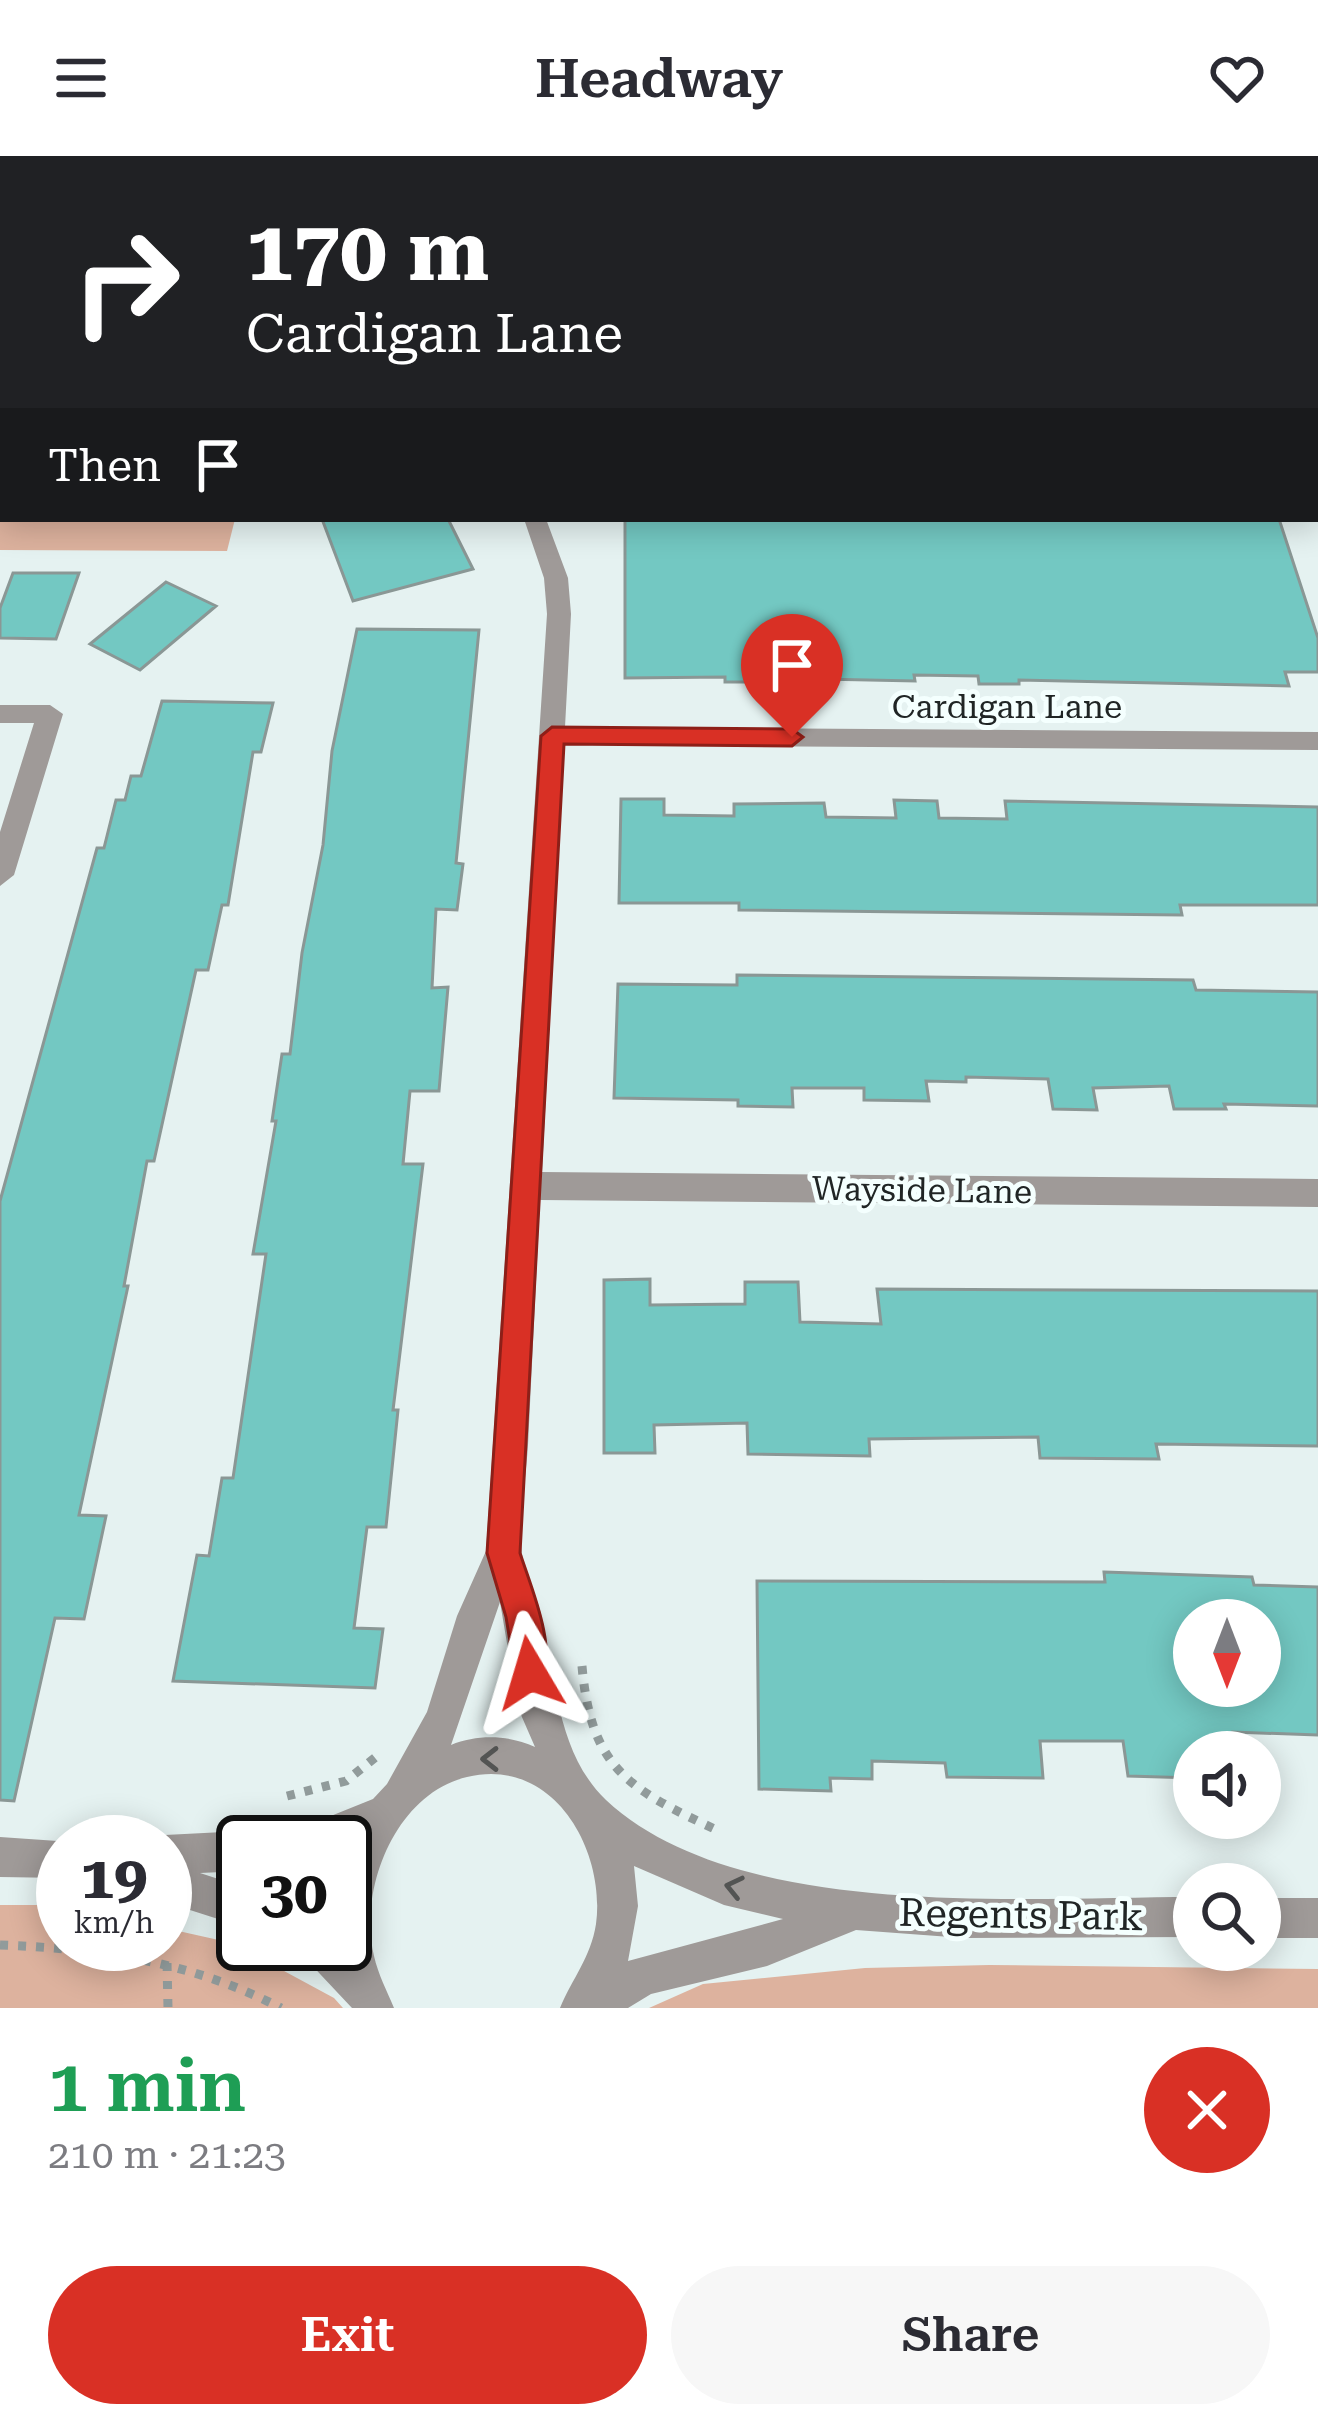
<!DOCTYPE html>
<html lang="en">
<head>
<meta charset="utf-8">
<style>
  :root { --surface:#fff; --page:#f7f7f7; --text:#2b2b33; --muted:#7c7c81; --accent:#d93025 }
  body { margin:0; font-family:"Roboto Serif",serif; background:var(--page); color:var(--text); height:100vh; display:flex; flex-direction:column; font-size:45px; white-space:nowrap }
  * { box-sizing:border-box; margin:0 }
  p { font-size:39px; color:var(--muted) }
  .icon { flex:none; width:66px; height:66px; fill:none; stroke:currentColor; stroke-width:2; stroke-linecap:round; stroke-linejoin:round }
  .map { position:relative; height:1852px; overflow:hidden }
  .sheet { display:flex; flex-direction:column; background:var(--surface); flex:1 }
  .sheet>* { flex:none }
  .banner { position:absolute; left:0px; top:0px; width:1320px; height:366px; box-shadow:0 6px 30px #0003; background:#202124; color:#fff; overflow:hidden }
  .needle { width:78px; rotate:180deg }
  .controls { position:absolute; left:1173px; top:1443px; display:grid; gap:24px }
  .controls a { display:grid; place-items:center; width:108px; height:108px; border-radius:50%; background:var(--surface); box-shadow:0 6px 30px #0003; font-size:60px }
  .speed { position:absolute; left:36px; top:1659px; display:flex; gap:24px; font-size:60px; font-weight:700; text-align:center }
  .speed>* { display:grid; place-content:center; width:156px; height:156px; border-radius:50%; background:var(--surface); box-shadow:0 6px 30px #0003; line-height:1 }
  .speed small { font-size:30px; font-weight:400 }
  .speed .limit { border:6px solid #111; border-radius:18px; background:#fff; color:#111 }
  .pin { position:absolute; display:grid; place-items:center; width:102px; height:102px; color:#fff; margin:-123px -51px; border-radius:50% 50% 50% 0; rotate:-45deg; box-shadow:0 0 12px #0007 }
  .pin .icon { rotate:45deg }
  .me { position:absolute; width:132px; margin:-66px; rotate:353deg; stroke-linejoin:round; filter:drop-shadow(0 0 9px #0008) }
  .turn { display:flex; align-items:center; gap:42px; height:252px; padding:0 48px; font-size:54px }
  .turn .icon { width:156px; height:156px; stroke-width:2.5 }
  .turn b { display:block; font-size:84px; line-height:102px }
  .then { display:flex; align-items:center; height:114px; padding:0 48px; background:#0003; gap:24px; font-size:45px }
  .round { display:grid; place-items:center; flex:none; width:126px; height:126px; border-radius:63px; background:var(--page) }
  .overview { display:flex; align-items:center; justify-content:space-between; height:204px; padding:0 48px }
  h1 { font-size:72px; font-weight:600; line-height:90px; color:#1e9e55 }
  .cta { display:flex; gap:24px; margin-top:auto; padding:24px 48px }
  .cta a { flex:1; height:138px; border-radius:72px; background:var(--accent); color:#fff; font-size:48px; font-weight:600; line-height:138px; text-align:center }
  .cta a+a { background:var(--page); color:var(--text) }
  header { display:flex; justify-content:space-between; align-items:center; height:156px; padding:0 48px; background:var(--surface); font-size:54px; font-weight:600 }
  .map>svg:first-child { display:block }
  .green { fill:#ddb29e }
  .building { fill:#73c8c2; stroke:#8a9795; stroke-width:3; fill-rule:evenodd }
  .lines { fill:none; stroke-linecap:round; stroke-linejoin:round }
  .path { stroke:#919b9b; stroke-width:9; stroke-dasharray:8 10; stroke-linecap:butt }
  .street { fill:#9f9a98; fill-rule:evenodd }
  .oneway { stroke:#535453 }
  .route { fill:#d93025; stroke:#8d1f18; stroke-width:3 }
  .labels { text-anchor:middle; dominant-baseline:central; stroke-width:10; stroke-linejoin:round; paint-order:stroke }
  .street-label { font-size:33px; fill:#202525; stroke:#f4fffe }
  .near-street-label { font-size:39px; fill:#202525; stroke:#f4fffe }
</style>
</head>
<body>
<header><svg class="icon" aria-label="menu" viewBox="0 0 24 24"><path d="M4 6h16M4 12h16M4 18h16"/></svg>Headway<svg class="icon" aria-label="heart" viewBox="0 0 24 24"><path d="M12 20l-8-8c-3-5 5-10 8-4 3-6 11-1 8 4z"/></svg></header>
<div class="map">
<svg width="1318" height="1852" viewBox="0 0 1318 1852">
  <rect width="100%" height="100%" fill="#e5f2f1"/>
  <path class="green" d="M0,0H320L3,3V363H235L227,395L0,394Z
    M0,1749H63V1788H165V1772L232,1787L334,1842L343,1852H0Z
    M989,1809L1318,1813V1852H649L703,1828L865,1812Z"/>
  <path class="building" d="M322,363H448L473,413L353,445Z
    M625,363H1279L1318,482V516H1285L1289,530L1019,524V528H979L978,520L914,519L915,525L773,522V526H725V521L625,522Z
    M13,417H79L56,483L0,482V452Z
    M166,426L216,450L140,514L90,488Z
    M357,473L479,474L456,707L463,708L457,754L436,753L432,832L448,831L439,935H410L403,1008H423L393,1254H398L386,1371H367L354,1472L383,1473L375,1532L173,1525L197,1399L209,1400L222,1322H233L266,1098H253L276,965H272L282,898H290L302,797L323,689L332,595Z
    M162,545L273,547L261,596H253L228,749H222L208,814H196L154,1005H147L124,1130H128L79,1359L106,1360L84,1463L55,1462L14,1645L0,1644V1045L97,692H104L116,644H125L131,620H141Z
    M621,643H664V659L734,660V648L824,647L826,661L896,662L894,644L937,645L939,662L1007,663L1005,645L1318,651V749H1180L1182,759L739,754V747H619Z
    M737,819L1193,824L1196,834L1318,836V950L1224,948L1226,953H1174L1169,930L1093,932L1097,954L1053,953L1048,923L966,921V926L926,925L929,945L864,944V932H792L793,951L738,950V944L614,942L618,828L737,829Z
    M650,1123V1149L745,1148V1126H798L800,1166L881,1168L877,1133L1318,1135V1290L1156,1288L1159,1303L1040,1302L1038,1281L869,1283L870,1300L748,1298L747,1267L654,1269L655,1297H604V1124Z
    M1104,1416L1252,1421L1254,1429L1318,1431V1579L1233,1576L1236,1596H1194V1622L1128,1620L1123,1585H1040L1043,1622L947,1621L945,1607L872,1605V1623L830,1622L831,1635L759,1633L757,1425L1105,1426ZM1194,1464H1260V1530H1194Z"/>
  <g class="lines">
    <path class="path" d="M582,1510C591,1615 631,1634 721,1676
      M287,1640L346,1625L377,1600
      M0,1789C101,1793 190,1805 281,1852
      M167,1807L168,1852"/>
    <path class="street" d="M695,0H713V3H695Z
      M738,0H756L757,3H739Z
      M1317,44H1318V56H1317Z
      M1317,269H1318V283H1317Z
      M524,363H546L568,422L571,458L565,571L1318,576V594L564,589L542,1016L1318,1023V1051L540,1044C536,1126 532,1207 528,1289C526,1323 518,1364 522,1398C525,1418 536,1438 541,1458C556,1520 556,1596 606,1644C737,1766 1026,1741 1194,1741V1781L964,1782L856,1774L767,1810L651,1838L628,1852H560C572,1823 591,1801 596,1768C606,1695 554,1600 467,1621C395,1638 358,1734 374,1800C378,1818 387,1835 394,1852H352L305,1802L299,1788H345V1686H295L301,1672L373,1643L387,1628L427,1556L457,1460L486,1395L547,458L544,422ZM500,1446L518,1552L535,1591C509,1579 478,1578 451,1589ZM634,1710L724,1749L783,1763L628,1805L638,1750Z
      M0,549H50L63,558L14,719L0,730V676L34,567H0Z
      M243,1675L259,1686H243V1715L200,1717L243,1731V1771L165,1746V1686L151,1685L165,1679Z
      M0,1681L72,1686H63V1722L0,1721Z
      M1260,1742H1318V1782H1260Z"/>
  </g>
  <defs><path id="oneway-chevron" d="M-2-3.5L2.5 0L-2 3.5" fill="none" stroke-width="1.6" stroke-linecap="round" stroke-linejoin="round" transform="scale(3)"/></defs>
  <g class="oneway">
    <use href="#oneway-chevron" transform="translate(490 1603) rotate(180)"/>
    <use href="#oneway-chevron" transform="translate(734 1731) rotate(-167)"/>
  </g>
  <path class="route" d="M552,571L792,573L803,581L792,590L564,588L520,1397C532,1434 557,1491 542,1529L530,1534L517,1529L506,1461L487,1397L541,580Z"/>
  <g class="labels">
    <g class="street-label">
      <text x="1007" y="550">Cardigan Lane</text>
      <text transform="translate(922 1034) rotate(1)">Wayside Lane</text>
    </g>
    <g class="near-street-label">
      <text transform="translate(1021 1759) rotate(1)">Regents Park</text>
    </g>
  </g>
</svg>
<div class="controls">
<a><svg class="needle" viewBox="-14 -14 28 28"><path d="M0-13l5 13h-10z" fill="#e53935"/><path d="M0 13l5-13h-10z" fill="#7c7c81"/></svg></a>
<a><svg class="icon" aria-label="sound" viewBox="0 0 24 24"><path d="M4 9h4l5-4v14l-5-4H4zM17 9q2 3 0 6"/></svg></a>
<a><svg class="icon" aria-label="search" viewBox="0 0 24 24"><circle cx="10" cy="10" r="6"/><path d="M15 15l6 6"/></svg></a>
</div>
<div class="speed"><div>19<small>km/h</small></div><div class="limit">30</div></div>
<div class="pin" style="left:792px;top:581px;background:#d93025"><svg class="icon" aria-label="arrive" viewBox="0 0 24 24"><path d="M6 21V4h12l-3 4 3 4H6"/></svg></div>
<svg class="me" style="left:530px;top:1517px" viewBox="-20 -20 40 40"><path d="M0-17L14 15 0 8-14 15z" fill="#d93025" stroke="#fff" stroke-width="4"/></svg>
<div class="banner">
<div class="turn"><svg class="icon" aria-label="right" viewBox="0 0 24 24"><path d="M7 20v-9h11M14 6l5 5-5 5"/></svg><div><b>170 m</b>Cardigan Lane</div></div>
<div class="then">Then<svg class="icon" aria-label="arrive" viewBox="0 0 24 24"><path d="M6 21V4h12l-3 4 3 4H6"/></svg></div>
</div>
</div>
<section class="sheet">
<div class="overview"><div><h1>1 min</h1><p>210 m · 21:23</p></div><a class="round" style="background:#d93025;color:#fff"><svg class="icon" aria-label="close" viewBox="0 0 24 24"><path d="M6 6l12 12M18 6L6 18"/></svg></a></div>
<div class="cta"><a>Exit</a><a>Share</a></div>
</section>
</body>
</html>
